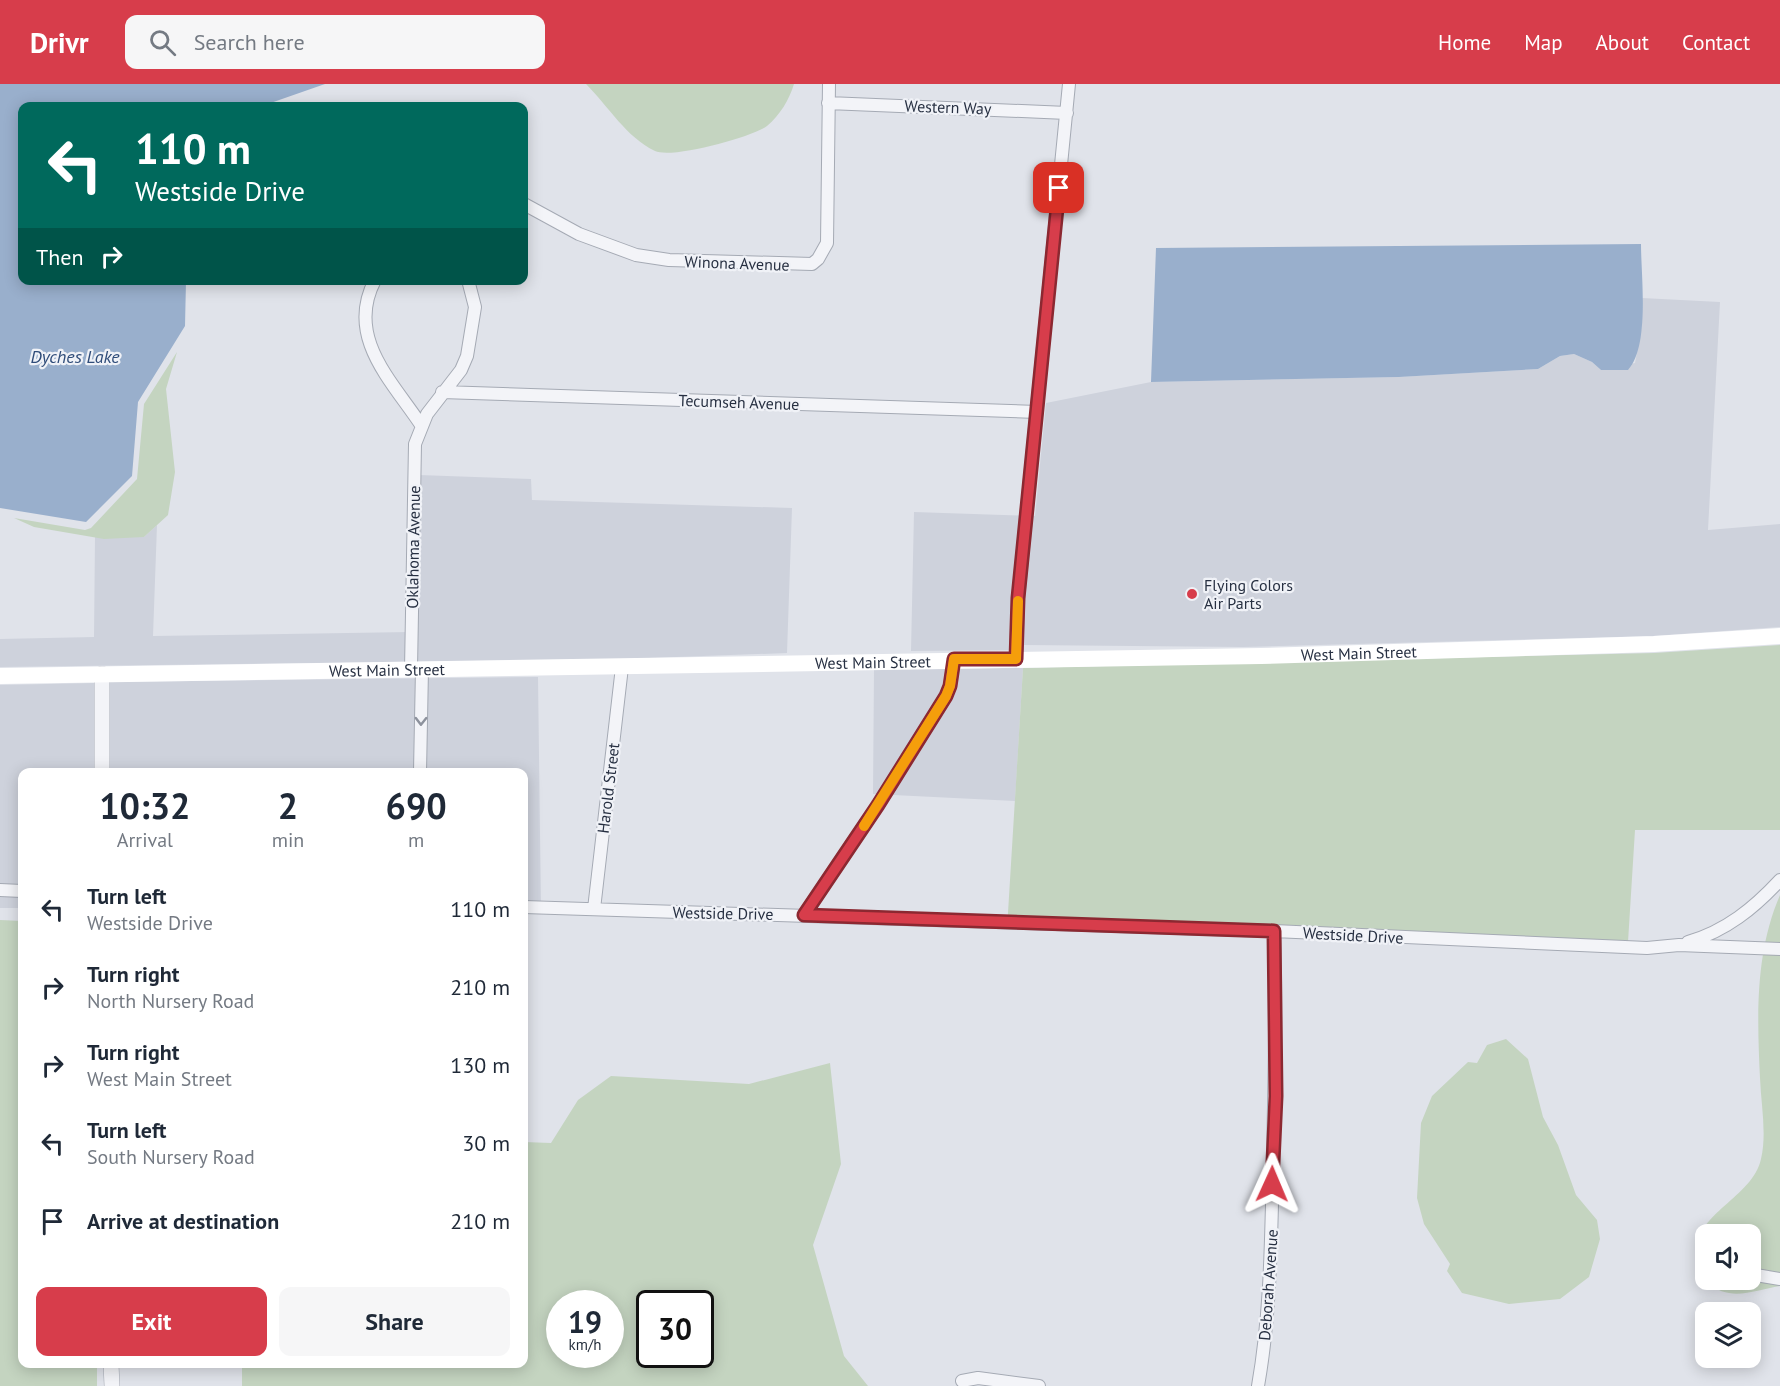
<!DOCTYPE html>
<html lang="en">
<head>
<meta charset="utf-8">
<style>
  :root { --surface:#fff; --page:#f6f6f7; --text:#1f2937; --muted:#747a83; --accent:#d73d4b }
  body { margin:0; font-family:"PT Sans",sans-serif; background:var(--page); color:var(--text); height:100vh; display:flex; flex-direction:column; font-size:22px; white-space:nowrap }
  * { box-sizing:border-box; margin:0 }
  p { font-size:20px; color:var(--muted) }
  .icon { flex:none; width:33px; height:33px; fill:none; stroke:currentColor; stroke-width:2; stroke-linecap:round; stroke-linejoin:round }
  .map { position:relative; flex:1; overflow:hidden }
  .sheet { position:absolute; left:18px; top:684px; width:510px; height:600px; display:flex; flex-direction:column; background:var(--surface); border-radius:12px; box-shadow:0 3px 15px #0003 }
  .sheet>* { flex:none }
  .banner { position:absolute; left:18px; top:18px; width:510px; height:183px; border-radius:12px; box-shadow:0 3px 15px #0003; background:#00695c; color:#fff; overflow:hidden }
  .buttons { position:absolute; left:1695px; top:1140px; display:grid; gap:12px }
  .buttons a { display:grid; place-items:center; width:66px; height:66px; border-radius:12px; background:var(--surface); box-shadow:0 3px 15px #0003; font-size:30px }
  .speed { position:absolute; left:546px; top:1206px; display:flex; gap:12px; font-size:30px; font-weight:700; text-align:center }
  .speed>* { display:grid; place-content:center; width:78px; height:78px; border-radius:50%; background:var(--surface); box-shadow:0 3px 15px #0003; line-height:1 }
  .speed small { font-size:15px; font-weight:400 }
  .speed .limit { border:3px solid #111; border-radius:9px; background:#fff; color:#111 }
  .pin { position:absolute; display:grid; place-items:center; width:51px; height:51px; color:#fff; margin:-26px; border-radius:12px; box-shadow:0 3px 9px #0006 }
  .me { position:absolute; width:66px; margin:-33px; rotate:1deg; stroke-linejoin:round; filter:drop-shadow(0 0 4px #0008) }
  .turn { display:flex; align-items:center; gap:21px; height:126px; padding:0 18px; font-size:27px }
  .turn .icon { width:78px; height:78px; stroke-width:2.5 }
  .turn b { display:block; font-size:42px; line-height:51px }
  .then { display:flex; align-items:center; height:57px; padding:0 18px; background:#0003; gap:12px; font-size:22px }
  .eta { display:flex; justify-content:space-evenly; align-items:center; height:102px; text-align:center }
  .eta b { font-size:36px; font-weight:700; line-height:42px }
  .cta { display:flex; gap:12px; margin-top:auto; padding:12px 18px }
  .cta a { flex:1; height:69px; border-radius:12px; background:var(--accent); color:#fff; font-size:24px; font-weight:700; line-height:69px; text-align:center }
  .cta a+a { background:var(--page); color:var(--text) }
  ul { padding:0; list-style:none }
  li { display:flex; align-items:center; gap:18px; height:78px; padding:0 18px }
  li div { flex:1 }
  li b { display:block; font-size:22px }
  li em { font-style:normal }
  header { display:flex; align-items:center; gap:36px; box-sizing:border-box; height:84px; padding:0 30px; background:var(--accent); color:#fff }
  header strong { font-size:28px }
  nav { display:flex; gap:33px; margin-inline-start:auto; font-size:21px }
  .search { width:420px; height:54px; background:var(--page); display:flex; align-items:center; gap:15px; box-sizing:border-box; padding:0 21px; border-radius:12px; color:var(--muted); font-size:22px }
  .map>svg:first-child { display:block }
  .built { fill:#ced2dc }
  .green { fill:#c4d4c0; fill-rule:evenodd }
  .water { fill:#99afcc }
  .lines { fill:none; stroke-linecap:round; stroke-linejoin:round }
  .minor-casing { stroke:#a5aab4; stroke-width:14 }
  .tertiary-casing { stroke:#a5aab4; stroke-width:16 }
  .minor { stroke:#f3f4f8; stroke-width:12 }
  .tertiary { stroke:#f3f4f8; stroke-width:15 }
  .secondary { stroke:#fff; stroke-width:16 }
  .oneway { stroke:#8d929d }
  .route-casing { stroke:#8c2831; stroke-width:15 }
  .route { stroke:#d73d4b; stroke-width:10 }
  .slow { stroke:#f59e0b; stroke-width:10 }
  .poi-dot { fill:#d73d4b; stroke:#f0f2f7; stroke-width:2 }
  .labels { text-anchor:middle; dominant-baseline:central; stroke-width:4.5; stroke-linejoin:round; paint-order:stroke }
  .street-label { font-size:16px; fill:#273042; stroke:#f0f2f7 }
  .poi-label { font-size:16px; fill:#273042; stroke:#f0f2f7; text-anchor:start }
  .water-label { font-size:18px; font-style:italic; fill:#2f4c79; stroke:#f0f2f7 }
</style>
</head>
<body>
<header>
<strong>Drivr</strong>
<div class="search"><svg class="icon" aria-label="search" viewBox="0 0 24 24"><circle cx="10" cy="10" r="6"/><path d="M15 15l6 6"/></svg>Search here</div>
<nav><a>Home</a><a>Map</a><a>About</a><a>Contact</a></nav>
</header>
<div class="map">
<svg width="1780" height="1302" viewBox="0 0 1780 1302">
  <rect width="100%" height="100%" fill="#e0e3ea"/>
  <path class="built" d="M1642,214L1720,218L1708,446L1780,440V543L1653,552L1243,563L1024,561V566L911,567L914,428L1035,432L1046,319L1151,298L1399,293L1538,285L1560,272L1574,270L1592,278L1601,286L1635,279L1642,241Z
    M419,391L531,395L532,416L792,424L787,569L622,575L0,583V555L94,553L95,453H144L157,441L153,552L410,548Z
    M1023,584L1015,717L873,710L874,586Z
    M538,593L541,828L524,826V688H110V598Z
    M94,599L95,688H22V824H0V601Z"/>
  <path class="green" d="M586,0H794C789,16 780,31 767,42C752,53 672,75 655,67C626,53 609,23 586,0Z
    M177,268L166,305L175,388L168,431L144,453L104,455L34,443L14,434L85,446L91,444L137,395L144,320Z
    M1780,561V746H1635L1628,858L1007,845L1023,584L1654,569Z
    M1780,811V1202C1754,1206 1730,1219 1707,1198C1702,1193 1697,1186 1696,1179C1687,1131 1752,1116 1761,1075C1767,1049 1761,1021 1760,994C1757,932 1755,869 1780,811ZM1706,1150H1750V1196H1706Z
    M0,836L22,837V1280H97V1302H0Z
    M1506,955L1528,975L1543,1033L1558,1061L1576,1111L1597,1136L1600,1155L1589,1193L1560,1215L1509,1220L1462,1209L1447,1187L1450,1180L1424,1140L1417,1114L1421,1039L1432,1012L1468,978L1477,979L1487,961Z
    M830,979L841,1080L813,1161L844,1272L868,1302H242V1280H524V1058L551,1059L578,1016L611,992L749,1000ZM560,1220H610V1270H560ZM650,1220H700V1270H650Z"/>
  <path class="water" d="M0,0H325L262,22H22V196L186,197L185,242L138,318L132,392L86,438L0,424Z
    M1641,160C1641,193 1650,262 1628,286H1601L1592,278L1574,270L1560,272L1538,285L1399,293L1151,298L1156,164Z"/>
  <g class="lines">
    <defs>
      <path id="minor" d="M828,19L1067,29
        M524,120L579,150L636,171L669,176L812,180L818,175L827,159L829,0
        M375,196C345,253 392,297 421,341
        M442,308L1037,328
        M1016,575L1018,515L1069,0
        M411,585L415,360L427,330L461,286L467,272L475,223L468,196
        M420,688L422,585
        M0,806L22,807
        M524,823L1274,847L1647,864L1679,861L1780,865
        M594,825L622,583
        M804,831L878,721L946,612L950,602L954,575
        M1688,858C1726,847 1754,824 1780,796
        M1750,1190L1780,1195
        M962,1297L978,1294L1039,1302
        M1258,1302C1271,1228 1271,1154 1273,1079C1274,1002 1277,925 1274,847"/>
      <path id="tertiary" d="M102,590V688
        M111,1280L112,1302"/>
    </defs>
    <use href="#minor" class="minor-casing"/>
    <use href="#tertiary" class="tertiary-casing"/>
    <use href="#minor" class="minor"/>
    <use href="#tertiary" class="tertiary"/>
    <path class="secondary" id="s1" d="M0,592L1261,572L1654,560L1780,552"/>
  </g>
  <defs><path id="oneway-chevron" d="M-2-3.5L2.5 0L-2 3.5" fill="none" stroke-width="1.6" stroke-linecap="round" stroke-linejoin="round" transform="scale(1.5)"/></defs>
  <use class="oneway" href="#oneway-chevron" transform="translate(421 637) rotate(91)"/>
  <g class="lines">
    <defs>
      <path id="route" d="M1059,104L1018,514L1016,575H954L950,602L946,612L878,721L804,831L1274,847L1276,1012L1272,1100"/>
    </defs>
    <use href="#route" class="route-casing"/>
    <use href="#route" class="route"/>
    <path class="slow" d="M864,742L946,612L950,602L954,575H1016L1018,517"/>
  </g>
  <circle class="poi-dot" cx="1192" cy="510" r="6"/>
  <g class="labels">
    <g class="street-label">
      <text transform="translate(948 23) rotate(2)">Western Way</text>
      <text transform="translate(737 179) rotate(2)">Winona Avenue</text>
      <text transform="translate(739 318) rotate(2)">Tecumseh Avenue</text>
      <text transform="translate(413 463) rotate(-89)">Oklahoma Avenue</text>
      <text stroke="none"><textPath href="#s1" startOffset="1359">West Main Street</textPath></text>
      <text stroke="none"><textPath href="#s1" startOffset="873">West Main Street</textPath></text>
      <text stroke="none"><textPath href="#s1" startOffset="387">West Main Street</textPath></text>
      <text transform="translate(608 704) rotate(-83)">Harold Street</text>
      <text transform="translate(723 829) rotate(1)">Westside Drive</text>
      <text transform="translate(1353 851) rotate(3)">Westside Drive</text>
      <text transform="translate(1268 1201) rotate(-86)">Deborah Avenue</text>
    </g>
    <g class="poi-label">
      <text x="1204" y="501">Flying Colors<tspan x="1204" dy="18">Air Parts</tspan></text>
    </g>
    <g class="water-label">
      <text x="75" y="272">Dyches Lake</text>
    </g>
  </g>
</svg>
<div class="buttons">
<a><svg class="icon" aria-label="sound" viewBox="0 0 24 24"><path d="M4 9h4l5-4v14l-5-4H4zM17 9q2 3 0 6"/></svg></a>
<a><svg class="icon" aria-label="layers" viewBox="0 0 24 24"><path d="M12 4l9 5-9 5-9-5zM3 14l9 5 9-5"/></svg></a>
</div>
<div class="speed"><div>19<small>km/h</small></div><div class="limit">30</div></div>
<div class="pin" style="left:1059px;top:104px;background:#d93025"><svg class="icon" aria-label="arrive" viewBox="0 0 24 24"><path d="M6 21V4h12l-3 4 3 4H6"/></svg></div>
<svg class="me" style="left:1272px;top:1100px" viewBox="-20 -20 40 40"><path d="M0-17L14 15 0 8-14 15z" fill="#d73d4b" stroke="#fff" stroke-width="4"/></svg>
<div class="banner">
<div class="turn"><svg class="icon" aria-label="left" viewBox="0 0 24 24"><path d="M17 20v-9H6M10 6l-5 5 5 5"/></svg><div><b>110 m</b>Westside Drive</div></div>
<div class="then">Then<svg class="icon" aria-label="right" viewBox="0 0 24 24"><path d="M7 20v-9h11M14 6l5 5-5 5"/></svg></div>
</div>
<section class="sheet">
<div class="eta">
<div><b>10:32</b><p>Arrival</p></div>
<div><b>2</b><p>min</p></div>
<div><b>690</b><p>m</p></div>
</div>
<ul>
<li><svg class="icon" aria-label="left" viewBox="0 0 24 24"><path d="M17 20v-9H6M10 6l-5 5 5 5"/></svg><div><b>Turn left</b><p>Westside Drive</p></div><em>110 m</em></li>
<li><svg class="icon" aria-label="right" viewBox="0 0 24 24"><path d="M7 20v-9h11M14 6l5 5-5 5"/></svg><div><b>Turn right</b><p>North Nursery Road</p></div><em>210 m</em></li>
<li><svg class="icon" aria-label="right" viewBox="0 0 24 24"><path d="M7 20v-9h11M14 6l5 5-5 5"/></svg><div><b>Turn right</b><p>West Main Street</p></div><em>130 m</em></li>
<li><svg class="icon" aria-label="left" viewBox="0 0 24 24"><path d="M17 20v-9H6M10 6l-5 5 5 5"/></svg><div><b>Turn left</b><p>South Nursery Road</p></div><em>30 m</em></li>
<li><svg class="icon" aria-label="arrive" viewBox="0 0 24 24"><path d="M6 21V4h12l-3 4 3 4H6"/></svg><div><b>Arrive at destination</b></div><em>210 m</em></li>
</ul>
<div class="cta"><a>Exit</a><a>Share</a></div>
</section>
</div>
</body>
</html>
